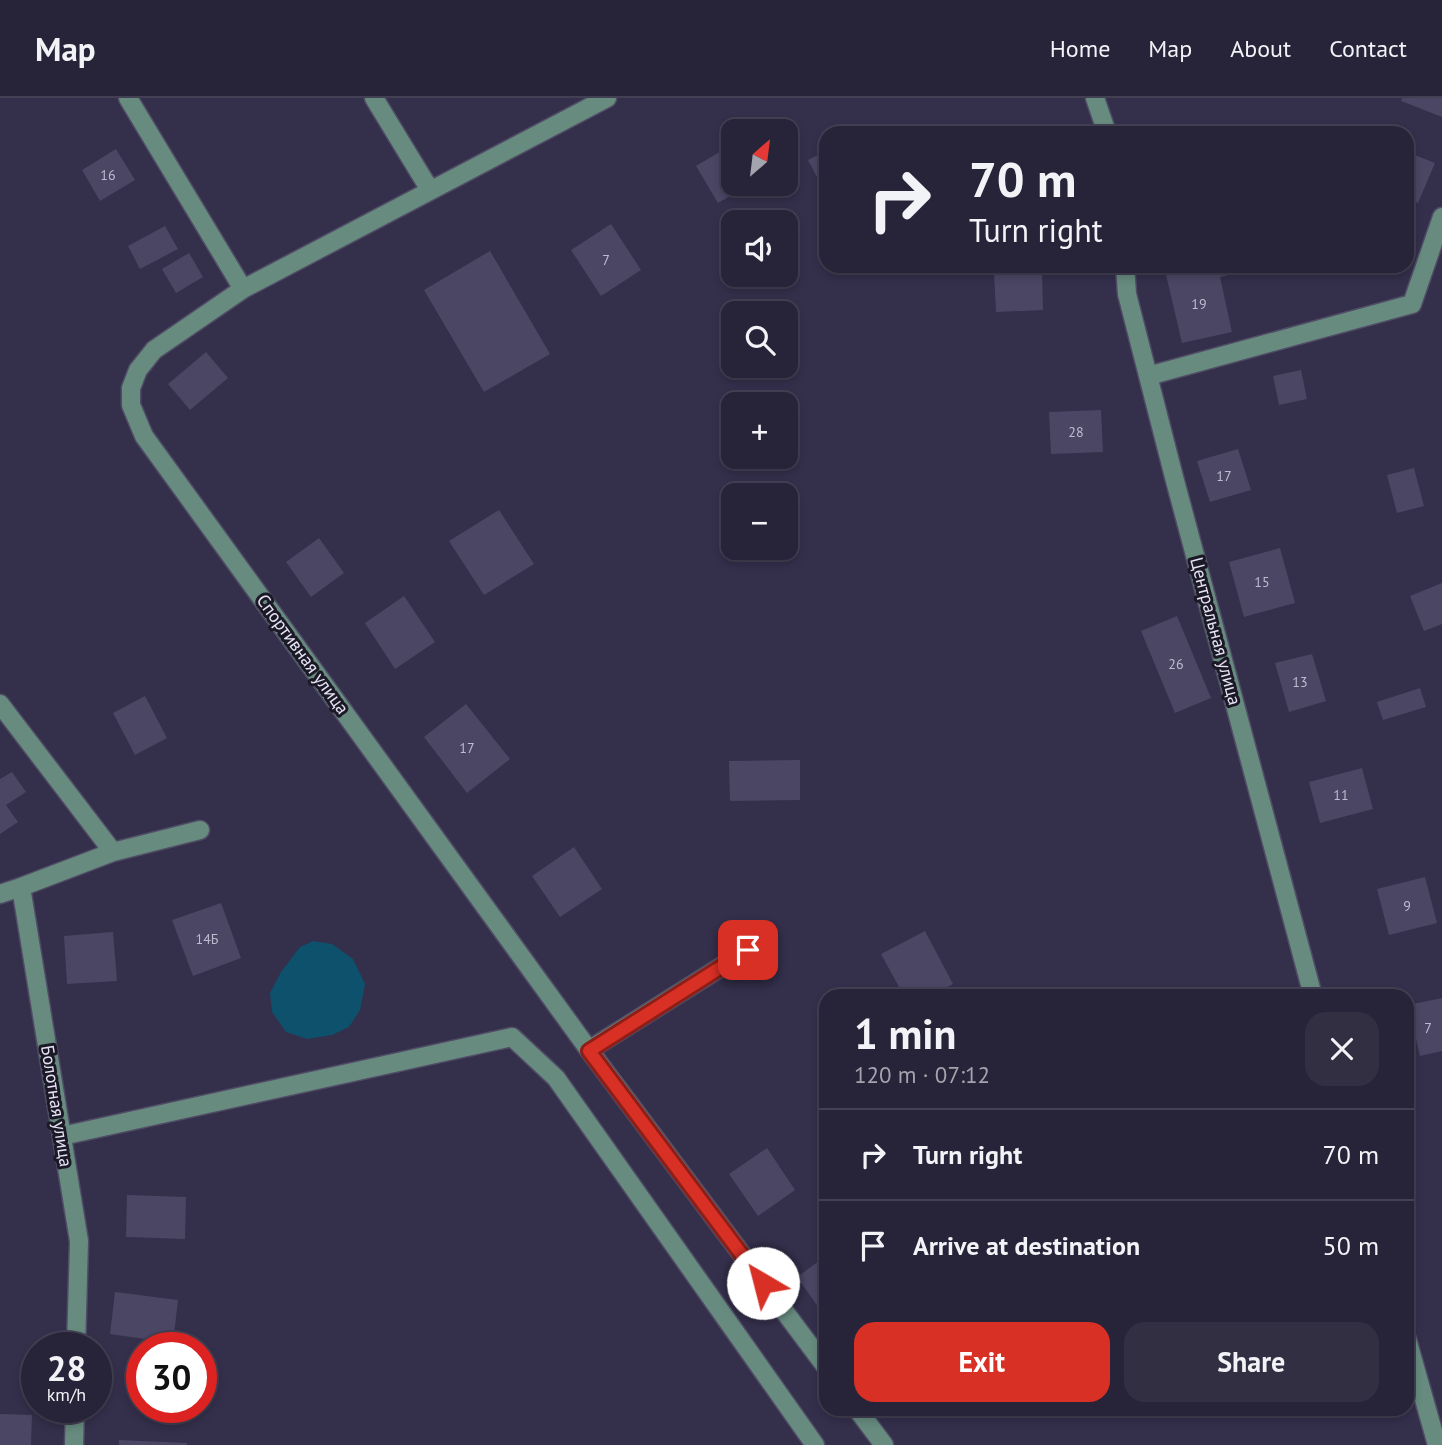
<!DOCTYPE html>
<html lang="en">
<head>
<meta charset="utf-8">
<style>
  :root { --surface:#272338; --page:#332f43; --text:#f1f3f6; --muted:#a4a4ae; --line:#434053; --accent:#d93025 }
  body { margin:0; font-family:"PT Sans",sans-serif; background:var(--page); color:var(--text); height:100vh; display:flex; flex-direction:column; font-size:26px; white-space:nowrap }
  * { box-sizing:border-box; margin:0 }
  p { font-size:23px; color:var(--muted) }
  .icon { flex:none; width:38px; height:38px; fill:none; stroke:currentColor; stroke-width:2; stroke-linecap:round; stroke-linejoin:round }
  .map { position:relative; flex:1; overflow:hidden }
  .drawer { position:absolute; left:819px; top:891px; width:595px; height:427px; display:flex; flex-direction:column; background:var(--surface); border-radius:21px; box-shadow:0 4px 10px #0003,0 0 0 2px var(--line) }
  .drawer>* { flex:none }
  .banner { position:absolute; left:819px; top:28px; width:595px; height:147px; border-radius:21px; box-shadow:0 4px 10px #0003,0 0 0 2px var(--line); background:#272338; color:var(--text); overflow:hidden }
  .needle { width:46px; rotate:28deg }
  .fabs { position:absolute; left:721px; top:21px; display:grid; gap:14px }
  .fabs a { display:grid; place-items:center; width:77px; height:77px; border-radius:14px; background:var(--surface); box-shadow:0 4px 10px #0003,0 0 0 2px var(--line); font-size:35px }
  .speed { position:absolute; left:21px; top:1234px; display:flex; gap:14px; font-size:35px; font-weight:700; text-align:center }
  .speed>* { display:grid; place-content:center; width:91px; height:91px; border-radius:50%; background:var(--surface); box-shadow:0 4px 10px #0003,0 0 0 2px var(--line); line-height:1 }
  .speed small { font-size:18px; font-weight:400 }
  .speed .limit { border:10px solid #d22; background:#fff; color:#111 }
  .pin { position:absolute; display:grid; place-items:center; width:60px; height:60px; color:#fff; margin:-30px; border-radius:14px; box-shadow:0 4px 10px #0006 }
  .me { position:absolute; width:77px; margin:-38px; rotate:323deg; stroke-linejoin:round; filter:drop-shadow(0 0 5px #0008) }
  .turn { display:flex; align-items:center; gap:24px; height:147px; padding:0 35px; font-size:32px }
  .turn .icon { width:91px; height:91px; stroke-width:2.5 }
  .turn b { display:block; font-size:49px; line-height:60px }
  .round { display:grid; place-items:center; flex:none; width:74px; height:74px; border-radius:21px; background:var(--page) }
  .head { display:flex; align-items:center; justify-content:space-between; height:119px; padding:0 35px }
  h1 { font-size:42px; font-weight:600; line-height:52px }
  .cta { display:flex; gap:14px; margin-top:auto; padding:14px 35px }
  .cta a { flex:1; height:80px; border-radius:21px; background:var(--accent); color:#fff; font-size:28px; font-weight:600; line-height:80px; text-align:center }
  .cta a+a { background:var(--page); color:var(--text) }
  ul { padding:0; list-style:none }
  li { display:flex; align-items:center; gap:21px; height:91px; padding:0 35px; border-top:2px solid var(--line) }
  li div { flex:1 }
  li b { display:block; font-size:26px }
  li em { font-style:normal }
  header { display:flex; align-items:center; gap:42px; box-sizing:border-box; height:98px; padding:0 35px; background:var(--surface); border-bottom:2px solid var(--line) }
  header strong { font-size:33px }
  nav { display:flex; gap:38px; margin-inline-start:auto; font-size:24px }
  .map>svg:first-child { display:block }
  .water { fill:#0e516d }
  .building { fill:#4b4664 }
  .lines { fill:none; stroke-linecap:round; stroke-linejoin:round }
  .minor-casing { stroke:#504c66; stroke-width:21 }
  .minor { stroke:#678b7f; stroke-width:18 }
  .route-casing { stroke:#8d1f18; stroke-width:18 }
  .route { stroke:#d93025; stroke-width:12 }
  .labels { text-anchor:middle; dominant-baseline:central; stroke-width:6; stroke-linejoin:round; paint-order:stroke }
  .number-label { font-size:14px; fill:#bebcd1 }
  .street-label { font-size:18px; fill:#e5e3f5; stroke:#1c1926 }
</style>
</head>
<body>
<header>
<strong>Map</strong>
<nav><a>Home</a><a>Map</a><a>About</a><a>Contact</a></nav>
</header>
<div class="map">
<svg width="1442" height="1347" viewBox="0 0 1442 1347">
  <rect width="100%" height="100%" fill="#342f4b"/>
  <path class="water" d="M313,843L332,846L353,861L365,886L360,912L349,929L332,937L307,941L286,934L272,914L270,895L281,874L300,849Z"/>
  <path class="building" d="M1402,0H1442V19L1401,3Z
    M733,46V86H751L718,105L696,68Z
    M116,51L135,82L100,103L82,72Z
    M826,53V96L808,62Z
    M1407,54L1435,65L1418,105L1407,101Z
    M611,126L641,172L601,198L571,152Z
    M165,128L178,151L140,171L128,148Z
    M490,153L550,256L484,294L424,192Z
    M189,155L203,179L176,195L162,171Z
    M1164,168H1253L1254,171L1220,179L1232,234L1182,245Z
    M1042,172L1043,212L996,214L994,174Z
    M206,254L228,280L190,312L168,286Z
    M1301,272L1307,301L1279,307L1273,278Z
    M1101,312L1103,354L1051,356L1049,314Z
    M1238,351L1251,392L1210,404L1197,363Z
    M1414,370L1424,408L1397,415L1387,377Z
    M499,412L534,466L484,497L449,443Z
    M319,440L344,475L311,499L286,464Z
    M1280,450L1295,505L1244,519L1229,464Z
    M1442,485V526L1424,533L1410,498Z
    M404,498L435,544L395,571L365,525Z
    M1177,518L1211,600L1175,615L1141,533Z
    M1312,556L1326,603L1289,614L1275,565Z
    M1420,590L1426,609L1383,622L1377,604Z
    M145,598L167,640L135,657L113,615Z
    M466,606L510,661L467,695L424,639Z
    M800,662V702L730,703L729,663Z
    M1362,670L1373,711L1320,725L1309,684Z
    M12,674L26,694L6,707L18,724L0,736V681Z
    M574,749L602,791L560,819L532,778Z
    M1425,779L1437,825L1389,837L1377,791Z
    M221,805L241,860L193,878L172,822Z
    M925,833L953,886L931,898H904L881,856Z
    M113,834L117,883L67,886L64,838Z
    M1442,900V953L1420,958L1408,907Z
    M767,1050L795,1092L758,1118L729,1076Z
    M127,1097L186,1099L185,1141L126,1139Z
    M826,1158V1220L797,1179Z
    M115,1194L178,1202L173,1245L110,1236Z
    M0,1316L32,1317L31,1347H0Z
    M119,1342L187,1345V1347H119Z"/>
  <g class="lines">
    <defs>
      <path id="minor" d="M128,0L243,191
        M374,0L430,92
        M607,0L243,191L154,252L138,272L131,290V307L144,338L589,952L826,1269
        M1095,0L1107,35
        M1125,168L1127,196L1174,379L1313,898
        M1148,278L1412,206L1442,119
        M0,606L113,754
        M21,789L113,754L200,732
        M0,796L21,789L79,1143L76,1250
        M589,952L748,852
        M62,1038L512,939L556,980L815,1347
        M1407,1241L1437,1347
        M857,1311L884,1347
        M74,1347L75,1309"/>
    </defs>
    <use href="#minor" class="minor-casing"/>
    <use href="#minor" class="minor"/>
  </g>
  <g class="lines">
    <defs>
      <path id="route" d="M748,852L589,953L763,1185"/>
    </defs>
    <use href="#route" class="route-casing"/>
    <use href="#route" class="route"/>
  </g>
  <g class="labels">
    <g class="number-label">
      <text x="108" y="77">16</text>
      <text x="606" y="162">7</text>
      <text x="1199" y="206">19</text>
      <text x="1076" y="334">28</text>
      <text x="1224" y="378">17</text>
      <text x="1262" y="484">15</text>
      <text x="1176" y="566">26</text>
      <text x="1300" y="584">13</text>
      <text x="467" y="650">17</text>
      <text x="1341" y="697">11</text>
      <text x="1407" y="808">9</text>
      <text x="207" y="841">14Б</text>
      <text x="1428" y="930">7</text>
    </g>
    <g class="street-label">
      <text transform="translate(1216 533) rotate(75)">Центральная улица</text>
      <text transform="translate(303 556) rotate(54)">Спортивная улица</text>
      <text transform="translate(57 1008) rotate(81)">Болотная улица</text>
    </g>
  </g>
</svg>
<div class="fabs">
<a><svg class="needle" viewBox="-14 -14 28 28"><path d="M0-13l5 13h-10z" fill="#e53935"/><path d="M0 13l5-13h-10z" fill="#a4a4ae"/></svg></a>
<a><svg class="icon" aria-label="sound" viewBox="0 0 24 24"><path d="M4 9h4l5-4v14l-5-4H4zM17 9q2 3 0 6"/></svg></a>
<a><svg class="icon" aria-label="search" viewBox="0 0 24 24"><circle cx="10" cy="10" r="6"/><path d="M15 15l6 6"/></svg></a>
<a>+</a>
<a>−</a>
</div>
<div class="speed"><div>28<small>km/h</small></div><div class="limit">30</div></div>
<div class="pin" style="left:748px;top:852px;background:#d93025"><svg class="icon" aria-label="arrive" viewBox="0 0 24 24"><path d="M6 21V4h12l-3 4 3 4H6"/></svg></div>
<svg class="me" style="left:763px;top:1185px" viewBox="-20 -20 40 40"><circle r="19" fill="#fff"/><path d="M0-13L10 11 0 6-10 11z" fill="#d93025"/></svg>
<div class="banner">
<div class="turn"><svg class="icon" aria-label="right" viewBox="0 0 24 24"><path d="M7 20v-9h11M14 6l5 5-5 5"/></svg><div><b>70 m</b>Turn right</div></div>
</div>
<section class="drawer">
<div class="head"><div><h1>1 min</h1><p>120 m · 07:12</p></div><a class="round"><svg class="icon" aria-label="close" viewBox="0 0 24 24"><path d="M6 6l12 12M18 6L6 18"/></svg></a></div>
<ul>
<li><svg class="icon" aria-label="right" viewBox="0 0 24 24"><path d="M7 20v-9h11M14 6l5 5-5 5"/></svg><div><b>Turn right</b></div><em>70 m</em></li>
<li><svg class="icon" aria-label="arrive" viewBox="0 0 24 24"><path d="M6 21V4h12l-3 4 3 4H6"/></svg><div><b>Arrive at destination</b></div><em>50 m</em></li>
</ul>
<div class="cta"><a>Exit</a><a>Share</a></div>
</section>
</div>
</body>
</html>
